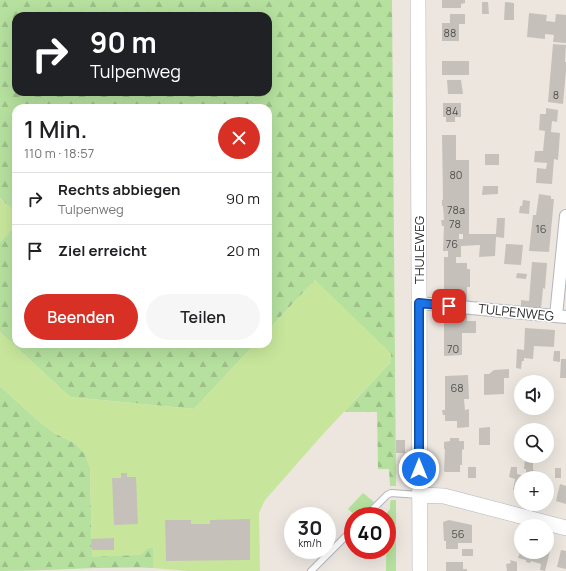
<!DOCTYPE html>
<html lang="de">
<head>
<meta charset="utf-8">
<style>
  :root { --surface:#fff; --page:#f6f6f6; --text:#202124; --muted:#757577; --line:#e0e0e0; --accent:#d93025 }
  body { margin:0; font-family:Manrope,sans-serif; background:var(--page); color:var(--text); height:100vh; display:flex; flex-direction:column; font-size:15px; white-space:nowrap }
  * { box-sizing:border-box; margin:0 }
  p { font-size:13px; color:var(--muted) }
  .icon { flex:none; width:22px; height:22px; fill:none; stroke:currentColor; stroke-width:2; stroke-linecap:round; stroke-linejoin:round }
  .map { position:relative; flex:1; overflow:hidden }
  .sheet { position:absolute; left:12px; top:104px; width:260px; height:244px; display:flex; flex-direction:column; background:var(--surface); border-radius:12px; box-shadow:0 4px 16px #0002 }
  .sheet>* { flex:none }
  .banner { position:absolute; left:12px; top:12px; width:260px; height:84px; border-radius:12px; box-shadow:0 4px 16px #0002; background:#202124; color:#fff; overflow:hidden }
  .fabs { position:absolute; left:514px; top:375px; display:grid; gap:8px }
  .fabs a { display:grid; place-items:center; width:40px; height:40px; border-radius:50%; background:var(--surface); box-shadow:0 4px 16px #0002; font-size:20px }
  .speed { position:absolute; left:284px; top:507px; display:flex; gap:8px; font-size:20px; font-weight:700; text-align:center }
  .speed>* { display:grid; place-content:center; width:52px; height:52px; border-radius:50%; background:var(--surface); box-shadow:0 4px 16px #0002; line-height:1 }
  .speed small { font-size:10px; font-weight:400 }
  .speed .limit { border:6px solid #d22; background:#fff; color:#111 }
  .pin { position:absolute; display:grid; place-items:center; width:34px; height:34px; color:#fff; margin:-17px; border-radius:8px; box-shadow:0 2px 6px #0006 }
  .me { position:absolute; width:44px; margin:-22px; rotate:0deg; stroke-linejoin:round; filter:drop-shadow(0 0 3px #0008) }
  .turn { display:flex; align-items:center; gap:14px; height:84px; padding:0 12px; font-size:18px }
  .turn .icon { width:52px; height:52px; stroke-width:2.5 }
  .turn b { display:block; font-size:28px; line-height:34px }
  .round { display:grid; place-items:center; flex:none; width:42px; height:42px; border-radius:21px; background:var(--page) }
  .overview { display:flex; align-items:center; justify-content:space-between; height:68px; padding:0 12px }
  h1 { font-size:24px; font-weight:600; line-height:30px }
  .button { display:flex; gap:8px; margin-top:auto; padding:8px 12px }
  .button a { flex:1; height:46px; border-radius:24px; background:var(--accent); color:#fff; font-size:16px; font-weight:600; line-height:46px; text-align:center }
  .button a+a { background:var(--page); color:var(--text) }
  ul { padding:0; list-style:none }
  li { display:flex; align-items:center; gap:12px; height:52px; padding:0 12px; border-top:1px solid var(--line) }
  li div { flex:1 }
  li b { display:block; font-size:15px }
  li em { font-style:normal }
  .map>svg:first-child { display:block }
  .grass { fill:#b5e09e }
  .forest { fill:url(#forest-firs); fill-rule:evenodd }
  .pitch { fill:#c7e69b }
  .building { fill:#c5c1ba; fill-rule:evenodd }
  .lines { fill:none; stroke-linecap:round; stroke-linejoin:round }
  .service-casing { stroke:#b2b5be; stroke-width:8 }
  .minor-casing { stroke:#b2b5be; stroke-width:14 }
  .tertiary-casing { stroke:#b2b5be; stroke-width:16 }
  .service { stroke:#fff; stroke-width:6 }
  .minor { stroke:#fff; stroke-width:12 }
  .tertiary { stroke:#fff; stroke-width:15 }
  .route-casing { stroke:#114b97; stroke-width:10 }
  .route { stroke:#1a73e8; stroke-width:7 }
  .labels { text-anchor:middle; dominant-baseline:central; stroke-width:3.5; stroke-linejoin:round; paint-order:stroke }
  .number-label { font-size:11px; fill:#525150 }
  .street-label { font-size:13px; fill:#2c2c2c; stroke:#fff }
</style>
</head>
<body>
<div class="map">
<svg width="566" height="571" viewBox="0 0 566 571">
  <defs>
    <pattern id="forest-firs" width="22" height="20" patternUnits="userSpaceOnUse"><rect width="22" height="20" fill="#b5e09e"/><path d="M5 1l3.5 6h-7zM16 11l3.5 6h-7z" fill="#9cc088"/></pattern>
  </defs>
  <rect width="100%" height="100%" fill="#ece6df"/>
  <path class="grass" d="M363,493L374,502L362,516H356L348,509Z
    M391,500H396V571H386L387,516H386V514L390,509V502Z"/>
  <path class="forest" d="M0,0H392L396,486H390L389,469H378L377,412H344L391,362L315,280L268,330V108H16V213L0,198ZM16,16H268V92H16Z
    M16,225V344H255L194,409L70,397L0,332V242Z
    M0,386L36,419L54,433L75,443L85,454L90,468L92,556L148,548H153V568C102,566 51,571 0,571Z"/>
  <path class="pitch" d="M0,198L16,213V225L0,242Z
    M315,280L391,353V362L324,433L265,500L259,513L260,571H187L153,568V548H148L141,555L92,557L90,468L85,454L75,443L54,433L36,419L0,386V332L70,397L194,409L255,344H268V330Z"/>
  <path class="building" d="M442,0H465V3L461,4V8H442Z
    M482,2H488L489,14H482Z
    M505,2L514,3V20H504Z
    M529,13L547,15L546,21L555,22L556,14L566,15V43L553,42L554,35L545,34V39L527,37Z
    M450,14H465V24H459V41H442V23H450Z
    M553,44L566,45L565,62H566V71L563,104L548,102Z
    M442,61H469V75H442Z
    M447,80H461L463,94H448Z
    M443,103H461V117H455V122H446V117H443Z
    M546,108L558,110L557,122L552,121L551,132L560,133L558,160L554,159L552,184L536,183L537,168L546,169L547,163L534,162L535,151H543L545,131L539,130L540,114H546Z
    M442,135H456V160H469V234H496L497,218H505L504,238L496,237L495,256L479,257L480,245L461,246V257H456V263H467V269H470V287H467V304L453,303L452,297H444V257H448V251H443L444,226H442L441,220H444L443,206H442V200H443ZM459,234H463V239H459Z
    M485,154H499V165H485Z
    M483,186H498V194L482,195Z
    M539,194L551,196V199H554L549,252L529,251L533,215H536Z
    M523,200L530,201L529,214L519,213L520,206H522Z
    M506,244L523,245L521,265L504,264Z
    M532,262L547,263L545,289L543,288L541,309L521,308V300L529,301Z
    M517,273L527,274L526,279L516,278Z
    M450,310L467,311V321H476V333H462V355L444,356V321H450Z
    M525,328L555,330L554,347L534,346L533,359L524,358V361H522L521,369L516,368L517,349L524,350Z
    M554,351H560V362L553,361Z
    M561,359H566V378H560Z
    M509,369V378H504V394L484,395V374H489L494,370Z
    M468,375L469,399H464L465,410L469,409V427L457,428V421H445V415H443L442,410H445V376Z
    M490,427V445H479V428Z
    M450,438H459V441H464V449L462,450V465H460V472H445L444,471L445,449H444V442L450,441Z
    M396,440H405V453H396Z
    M533,456H545V460L533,459V470L539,472L538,478H521V492L513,490L515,479L509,477L511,467H517V474L526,476V469H524L525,459H533Z
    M468,467H476V478H468Z
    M555,468H561V478H555Z
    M121,473H127V477H136L138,524L114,525L112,478H121Z
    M560,484L566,486V504L556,501Z
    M250,519V560L166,561L165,520H191V524H210V520Z
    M449,520L472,525V543H458V549H446V541H444L443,522Z
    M114,538V550H92L91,539Z
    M547,546L551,547L545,571L540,570L541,564L531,561L530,563L526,562V560L518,558L521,549V552H547Z
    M462,549H473V556H462Z
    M561,550L566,551V569L557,567Z
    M510,560L517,562V571H507L506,564L511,563Z
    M446,562H463V569H467V571H446Z"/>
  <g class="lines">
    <defs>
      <path id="service" d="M366,516L387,495L391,493L419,495
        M311,571L353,529"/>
      <path id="minor" d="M419,303L566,317
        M556,316L566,216"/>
      <path id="tertiary" d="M418,0L420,571
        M419,495L444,496L566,528"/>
    </defs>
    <use href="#service" class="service-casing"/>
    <use href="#minor" class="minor-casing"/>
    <use href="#tertiary" class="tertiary-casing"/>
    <use href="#service" class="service"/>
    <use href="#minor" class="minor"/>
    <use href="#tertiary" class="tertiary"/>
  </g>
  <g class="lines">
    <defs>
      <path id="route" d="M419,469V303L449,306"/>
    </defs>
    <use href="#route" class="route-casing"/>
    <use href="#route" class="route"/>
  </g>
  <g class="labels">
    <g class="number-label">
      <text x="450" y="32">88</text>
      <text x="556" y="94">8</text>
      <text x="452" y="110">84</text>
      <text x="456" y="174">80</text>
      <text x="456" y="209">78a</text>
      <text x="455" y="223">78</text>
      <text x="541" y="228">16</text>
      <text x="452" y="243">76</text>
      <text x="453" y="348">70</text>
      <text x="457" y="387">68</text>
      <text x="458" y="533">56</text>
    </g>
    <g class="street-label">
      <text transform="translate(419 250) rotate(-90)">THULEWEG</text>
      <text transform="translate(516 312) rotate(6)">TULPENWEG</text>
    </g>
  </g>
</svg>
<div class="fabs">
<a><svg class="icon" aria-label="sound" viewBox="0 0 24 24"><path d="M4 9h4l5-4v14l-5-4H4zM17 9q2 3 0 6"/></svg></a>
<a><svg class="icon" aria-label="search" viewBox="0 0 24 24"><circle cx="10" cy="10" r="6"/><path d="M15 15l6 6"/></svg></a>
<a>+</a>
<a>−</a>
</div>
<div class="speed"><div>30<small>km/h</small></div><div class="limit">40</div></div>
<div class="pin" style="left:449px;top:306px;background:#d93025"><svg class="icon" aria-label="arrive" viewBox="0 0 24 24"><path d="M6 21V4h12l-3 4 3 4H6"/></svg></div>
<svg class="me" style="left:419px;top:469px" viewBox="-20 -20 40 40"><circle r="17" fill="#1a73e8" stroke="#fff" stroke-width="3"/><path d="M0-11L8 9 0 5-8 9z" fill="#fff"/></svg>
<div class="banner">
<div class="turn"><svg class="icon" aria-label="right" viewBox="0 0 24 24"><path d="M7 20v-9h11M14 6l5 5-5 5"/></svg><div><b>90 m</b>Tulpenweg</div></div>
</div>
<section class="sheet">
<div class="overview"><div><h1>1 Min.</h1><p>110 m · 18:57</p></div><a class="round" style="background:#d93025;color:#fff"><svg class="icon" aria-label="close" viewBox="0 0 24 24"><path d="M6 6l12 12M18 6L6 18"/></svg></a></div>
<ul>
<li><svg class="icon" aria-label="right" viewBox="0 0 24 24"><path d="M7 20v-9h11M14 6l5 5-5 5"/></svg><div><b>Rechts abbiegen</b><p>Tulpenweg</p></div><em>90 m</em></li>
<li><svg class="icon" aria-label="arrive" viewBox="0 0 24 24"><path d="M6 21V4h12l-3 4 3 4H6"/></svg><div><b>Ziel erreicht</b></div><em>20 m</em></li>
</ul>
<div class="button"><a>Beenden</a><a>Teilen</a></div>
</section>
</div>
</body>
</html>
